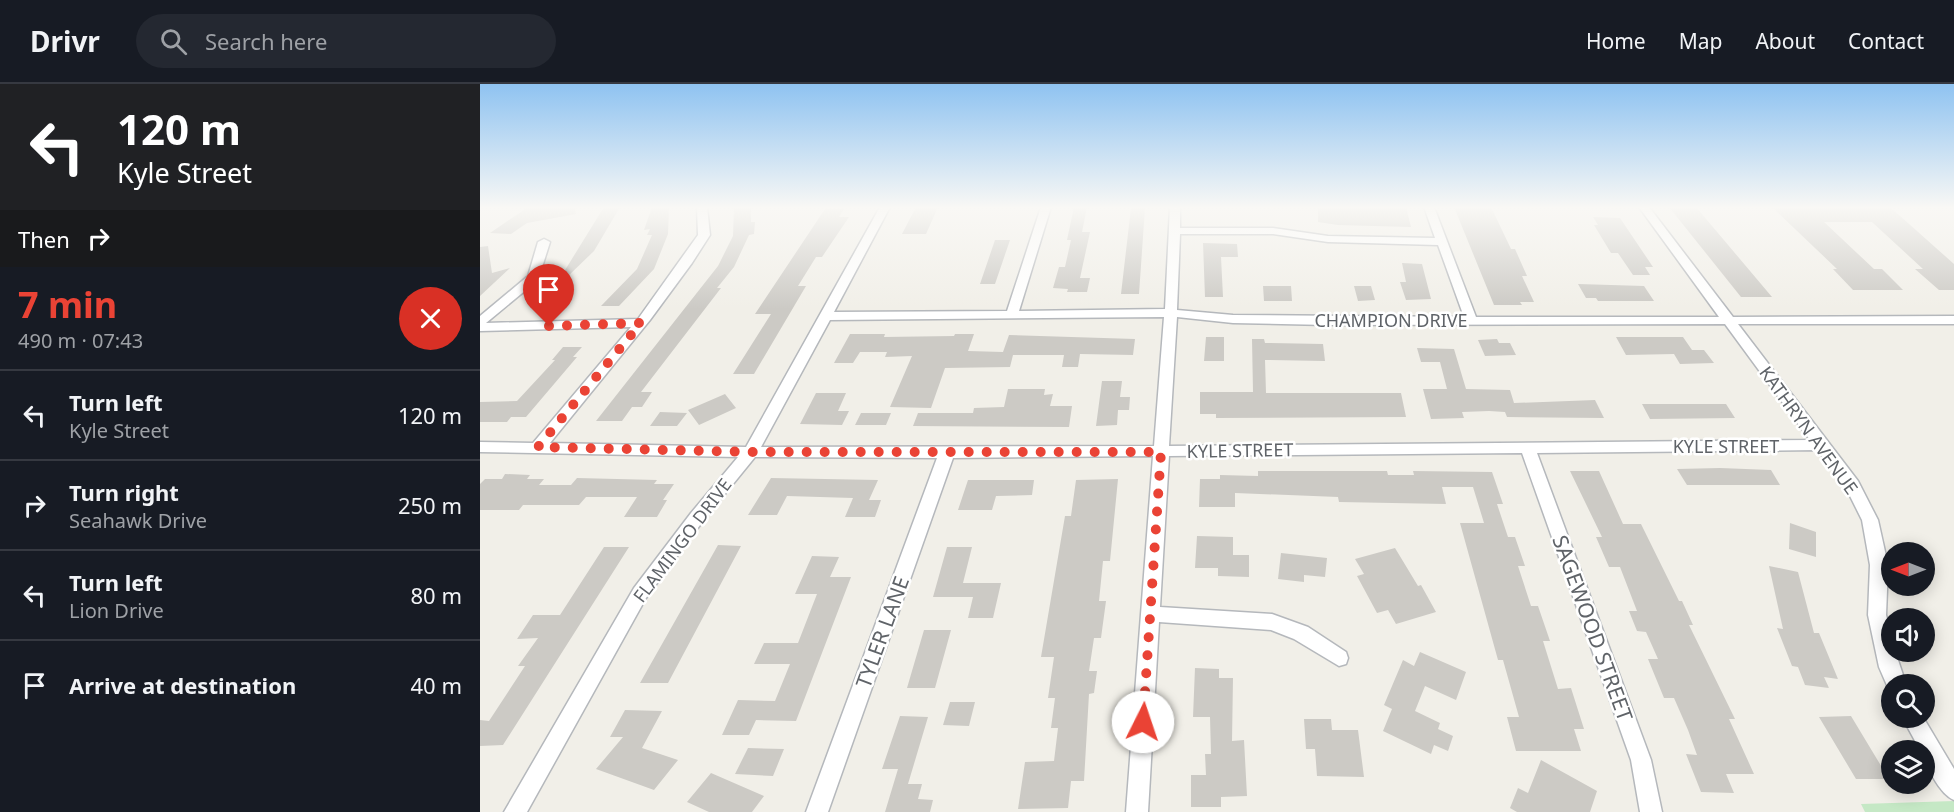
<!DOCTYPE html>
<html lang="en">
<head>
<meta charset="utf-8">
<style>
  :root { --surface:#171b24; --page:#242831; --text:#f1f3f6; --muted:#9ea1a6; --line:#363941; --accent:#ea4335 }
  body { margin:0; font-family:"Noto Sans",sans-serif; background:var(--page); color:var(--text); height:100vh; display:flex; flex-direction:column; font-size:22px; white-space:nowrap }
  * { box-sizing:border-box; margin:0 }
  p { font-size:20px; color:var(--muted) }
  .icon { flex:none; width:33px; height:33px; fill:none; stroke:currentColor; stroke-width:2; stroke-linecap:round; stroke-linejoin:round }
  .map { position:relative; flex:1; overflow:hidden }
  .panel { display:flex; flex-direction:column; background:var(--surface); width:480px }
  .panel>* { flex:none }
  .hud { background:#202124; color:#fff; overflow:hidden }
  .needle { width:39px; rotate:270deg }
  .buttons { position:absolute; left:1401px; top:458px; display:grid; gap:12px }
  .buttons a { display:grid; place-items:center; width:54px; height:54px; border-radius:50%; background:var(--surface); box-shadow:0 3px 15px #0003; font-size:30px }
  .pin { position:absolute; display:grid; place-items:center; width:51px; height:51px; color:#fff; margin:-62px -26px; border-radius:50% 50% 50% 0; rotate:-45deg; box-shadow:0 0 6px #0007 }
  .pin .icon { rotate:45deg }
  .me { position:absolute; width:66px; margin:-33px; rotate:4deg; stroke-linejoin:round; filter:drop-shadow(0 0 4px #0008) }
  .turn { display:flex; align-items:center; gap:21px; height:126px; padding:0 18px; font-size:27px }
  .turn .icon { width:78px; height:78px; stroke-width:2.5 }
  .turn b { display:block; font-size:42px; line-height:51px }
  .then { display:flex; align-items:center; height:57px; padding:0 18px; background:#0003; gap:12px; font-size:22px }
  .round { display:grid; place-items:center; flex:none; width:63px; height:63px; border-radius:32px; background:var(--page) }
  .head { display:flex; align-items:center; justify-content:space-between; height:102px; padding:0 18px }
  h1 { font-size:36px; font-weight:700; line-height:45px; color:var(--accent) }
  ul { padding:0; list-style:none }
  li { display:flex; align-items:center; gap:18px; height:90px; padding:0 18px; border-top:2px solid var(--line) }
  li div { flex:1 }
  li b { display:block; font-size:22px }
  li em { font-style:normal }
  header { display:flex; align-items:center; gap:36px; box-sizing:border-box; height:84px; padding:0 30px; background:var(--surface); border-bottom:2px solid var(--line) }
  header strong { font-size:28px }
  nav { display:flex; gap:33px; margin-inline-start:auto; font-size:21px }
  .search { width:420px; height:54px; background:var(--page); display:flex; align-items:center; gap:15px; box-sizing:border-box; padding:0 21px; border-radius:33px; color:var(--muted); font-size:22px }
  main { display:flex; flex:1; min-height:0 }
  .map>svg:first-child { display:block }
  .green { fill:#c5e8c5 }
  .building { fill:#cccac5 }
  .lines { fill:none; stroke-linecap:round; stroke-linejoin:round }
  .street-casing { stroke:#b5b8bc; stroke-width:3 }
  .street { fill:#fff; fill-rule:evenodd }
  .route { stroke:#ea4335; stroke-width:10; stroke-dasharray:0 18 }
  .labels { text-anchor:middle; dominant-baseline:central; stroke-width:5; stroke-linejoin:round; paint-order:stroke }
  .street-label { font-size:18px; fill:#5f6368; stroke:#fff }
  .near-street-label { font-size:21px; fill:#5f6368; stroke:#fff }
</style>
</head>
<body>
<header>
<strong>Drivr</strong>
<div class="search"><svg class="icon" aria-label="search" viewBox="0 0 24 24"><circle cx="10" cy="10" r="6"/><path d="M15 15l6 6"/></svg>Search here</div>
<nav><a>Home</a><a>Map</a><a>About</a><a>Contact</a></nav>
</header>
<main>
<section class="panel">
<div class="hud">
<div class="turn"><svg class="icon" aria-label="left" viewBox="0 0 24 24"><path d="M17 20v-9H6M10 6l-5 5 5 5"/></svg><div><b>120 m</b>Kyle Street</div></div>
<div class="then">Then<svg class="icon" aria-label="right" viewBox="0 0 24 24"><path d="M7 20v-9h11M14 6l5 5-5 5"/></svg></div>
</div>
<div class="head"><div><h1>7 min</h1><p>490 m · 07:43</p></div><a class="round" style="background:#d93025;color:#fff"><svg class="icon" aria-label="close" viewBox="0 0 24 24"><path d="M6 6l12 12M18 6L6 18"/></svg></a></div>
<ul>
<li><svg class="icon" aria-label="left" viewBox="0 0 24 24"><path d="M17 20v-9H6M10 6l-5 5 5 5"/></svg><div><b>Turn left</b><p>Kyle Street</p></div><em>120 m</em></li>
<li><svg class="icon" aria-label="right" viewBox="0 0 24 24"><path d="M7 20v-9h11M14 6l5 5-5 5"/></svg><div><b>Turn right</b><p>Seahawk Drive</p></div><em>250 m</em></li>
<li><svg class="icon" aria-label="left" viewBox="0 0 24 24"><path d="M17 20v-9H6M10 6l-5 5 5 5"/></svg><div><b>Turn left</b><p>Lion Drive</p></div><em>80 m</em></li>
<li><svg class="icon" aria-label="arrive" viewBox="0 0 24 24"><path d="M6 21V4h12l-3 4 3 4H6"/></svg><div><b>Arrive at destination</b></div><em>40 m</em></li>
</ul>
</section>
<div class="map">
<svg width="1474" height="728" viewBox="0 0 1474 728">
  <rect width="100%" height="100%" fill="#f1efe8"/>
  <path class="green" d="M1474,717V728H1385L1381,720Z"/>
  <path class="building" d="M48,123H95L96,130L47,139L31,150L10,149Z
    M124,123H140L114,167L86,194L82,191Z
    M172,123H189L188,150L174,185L139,222H121L157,185L172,151H167L170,145L164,146Z
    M254,123H271V138H275L274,150L269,151L254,183L237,204H241L161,308H172L162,323H152L142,337H116L238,182L253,152Z
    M436,123H458L446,150H422Z
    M594,123H607L602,148H610L600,194H610L607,208H587L588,205L573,204L579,183H585L591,156H587Z
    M838,123H926L931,143L858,141L838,138Z
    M974,123H1011L1031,165H1035L1047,192H1042L1054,218H1040L1042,221H1014Z
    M1189,123H1216L1292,213H1261Z
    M1292,123H1410L1474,180V206H1459L1435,185H1443L1392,138H1344L1394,185H1402L1423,206H1373L1353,185H1357Z
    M651,124H665L659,210H641Z
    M345,125H364L359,133H369L342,173H336L318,202H326L274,290H253L291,230H275Z
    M1113,133L1140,134L1173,183H1165L1170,191H1153L1138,169H1131L1114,141H1118Z
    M515,156H530L515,200H500Z
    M723,159L757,160L758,173H741L743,213H725Z
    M8,162L12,189L30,184L0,212V163Z
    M922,179L942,180L951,215L926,216L920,198H926Z
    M1098,200L1164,202L1174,217H1118L1116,214H1106Z
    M783,202H811L812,217H784Z
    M874,202H891L895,216L878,217Z
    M370,250H405L404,253L474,252L475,250H494L488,267L523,268L529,251L655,255L653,271L600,270L598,283H582L584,271H533L530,283L465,284L451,324L410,323L432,272L405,273L407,268H380L373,279H354Z
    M726,253H744V277H724Z
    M1136,253H1203L1212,266H1224L1234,279L1200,280L1194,270L1146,271Z
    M772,255H784L785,259L843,260L845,277L785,276L786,309H921L926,333L736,334V330H720V308H773Z
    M1017,255L1019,259H1030L1036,271L1005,272L998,256Z
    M83,263H102L93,273H97L46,333H31L27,338H0V318L37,317L75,276H72Z
    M937,264L974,265L986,305L1030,306L1034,319L1115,316L1124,334L1027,333L1025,328L1009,327L982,328L984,334L951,335L943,305H967L960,278H941Z
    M622,297H642L640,313H650L649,326H638L637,341L616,342Z
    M528,305H565L564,311L573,310L570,322H592L589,343L433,342L438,329H493L494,324L524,323Z
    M336,309H366L358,327H369L362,341L320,340Z
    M245,310L256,324L219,341L208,326Z
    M1162,320H1246L1255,334L1170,335Z
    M180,328L207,329L197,342H170Z
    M381,329H411L406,341H375Z
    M1240,384L1291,386L1300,401H1207L1197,385Z
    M778,387H907L908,391H934L933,387L1012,388L1023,420H1017L1028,453H1035L1045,482H1038L1051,522H1058L1070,557H1063L1078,605L1091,604L1104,645H1094L1101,667H1036L1027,633H1039L1023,576H1018L980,439H1004L993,403H962L966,420L859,418L858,413L755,409V423H719L720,395H740V391L778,392Z
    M1090,387H1119L1143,440H1161L1199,517H1202L1213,541H1209L1255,635H1249L1274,690H1246L1254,709L1221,708L1206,670L1217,671L1208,646L1194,614H1184L1168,575H1178L1166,548L1157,547L1149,527H1157L1140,483H1129L1116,453H1122Z
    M25,390L50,391L47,395H64L59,401H91L97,394L177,396L174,400H194L183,416H187L177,433H144L157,413H106L99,421H43L39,426H0V400L5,395H22Z
    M291,394L398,396L389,416H401L395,433H365L373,414L307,412L297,431H268Z
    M638,395L630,477H623L619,517H626L621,554H614L609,587H617L614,609L609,610L604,697H591L588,724L538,725L545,678L574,677L578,644H571L575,614H568L574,573H561L585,432H591L596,396Z
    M488,396H554L552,411L516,412L512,426H478Z
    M1310,439L1336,448V473L1309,465Z
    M717,452L753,453V471H769V493L738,492V484H715Z
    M238,461L261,462L188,599H160Z
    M124,463H149L23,661L0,662V636L9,637L45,582H38L58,554L37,555L53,531H80Z
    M467,463H492L483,499H521L513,534H488L493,513H453Z
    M915,464L938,502L941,501L956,528L916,540L908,526L897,529L877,492L884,490L875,475Z
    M801,469L847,474L845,493L824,491V498L798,495Z
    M332,472L359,473L350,493H371L316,637L276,636L269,651H242L258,616L295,617L310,580H274L284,559H318L337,510H315Z
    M1289,482L1318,488L1334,549H1339L1358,595L1344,593L1349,604L1325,601L1318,583L1312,582L1297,544L1303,545Z
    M444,546H471L455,604H427Z
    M940,568L986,588L976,616L945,602L935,627L960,639L958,645L973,652L968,667L954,661L951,670L903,647L912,625L904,621L923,576L934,582Z
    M715,584L739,585V594H753L752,657L764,656L767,712L741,713V723H711V691H726L725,670H731L730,633H713Z
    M470,618H495L489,642L463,641Z
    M145,626L182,627L162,664L198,676L174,706L116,685L143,653H130Z
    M420,632L448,633L428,700H442L438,715L453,716L450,728H405L418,685H402Z
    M1371,632L1409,695H1376L1339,633Z
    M824,635H851L852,646H878L884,693L837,692L835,665H826Z
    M268,664L304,665L293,692L255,690Z
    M1061,676L1117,707L1110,728H1037L1030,724L1038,704L1048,709Z
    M231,689L284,712L272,728H229L207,718Z"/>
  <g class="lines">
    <defs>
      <path id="street" d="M217,123H227L230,151L212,179L170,236L70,359L266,363L400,123H410L354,228L527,227L561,123H571L539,227L685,225L690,123H700V144H793L848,152L955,154L944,123H954L996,233H1239L1159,123H1169L1253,233L1474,232V240H1258L1378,397L1398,436L1408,481L1406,531L1412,554V567H1415L1426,600H1412V607L1409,606L1399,583L1388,531L1390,481L1382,436L1366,404L1338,366L1057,369L1171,676L1182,728H1160L1151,676L1042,369L689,372L680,523L792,530L828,543L866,568L868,574L866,580L859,582L814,555L791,546L679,538L668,728H646L673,372L473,374L348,728H326L457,374L275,373L223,437L166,514L47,728H24L154,504L211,429L258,373L0,368V358L53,359L151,243L0,247V232L48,192L58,158L64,155L70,158L58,196L6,239L158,235L218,151ZM700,150H793L848,158L958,161L984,233L753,231L697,226ZM684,233L674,362L281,363L350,236ZM697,233L753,239L848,241L1245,240L1330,356L689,362Z
        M1422,633H1443L1474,685V716C1460,710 1444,681 1444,666H1440Z"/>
    </defs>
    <use href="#street" class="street-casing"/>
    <use href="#street" class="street"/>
  </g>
  <linearGradient id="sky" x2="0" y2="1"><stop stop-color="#8fc3f1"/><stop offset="0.55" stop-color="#f9f8f5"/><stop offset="1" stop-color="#f9f8f5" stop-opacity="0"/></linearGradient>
  <rect width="1474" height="225" fill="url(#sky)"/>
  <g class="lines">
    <path class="route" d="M69,242L161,239L58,363L271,368H681L663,638"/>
  </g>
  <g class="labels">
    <g class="street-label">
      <text x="911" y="236">CHAMPION DRIVE</text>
      <text transform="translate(1329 346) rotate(54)">KATHRYN AVENUE</text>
      <text x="1246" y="362">KYLE STREET</text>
      <text transform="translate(760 366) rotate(-1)">KYLE STREET</text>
      <text transform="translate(202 456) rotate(-53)">FLAMINGO DRIVE</text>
    </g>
    <g class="near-street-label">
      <text transform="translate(1113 544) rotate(70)">SAGEWOOD STREET</text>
      <text transform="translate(402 548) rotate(-70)">TYLER LANE</text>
    </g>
  </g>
</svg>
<div class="buttons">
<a><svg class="needle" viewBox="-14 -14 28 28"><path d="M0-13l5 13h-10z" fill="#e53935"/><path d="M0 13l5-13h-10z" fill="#9ea1a6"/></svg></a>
<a><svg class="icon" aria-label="sound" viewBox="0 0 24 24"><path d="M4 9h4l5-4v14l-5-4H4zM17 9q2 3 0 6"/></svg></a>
<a><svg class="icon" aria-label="search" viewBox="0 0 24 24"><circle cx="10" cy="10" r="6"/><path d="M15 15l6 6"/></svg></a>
<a><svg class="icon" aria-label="layers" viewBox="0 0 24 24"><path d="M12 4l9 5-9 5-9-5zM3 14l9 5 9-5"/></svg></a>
</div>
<div class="pin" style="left:69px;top:242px;background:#d93025"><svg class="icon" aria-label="arrive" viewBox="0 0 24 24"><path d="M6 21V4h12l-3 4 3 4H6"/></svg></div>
<svg class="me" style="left:663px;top:638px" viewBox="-20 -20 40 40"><circle r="19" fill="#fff"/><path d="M0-13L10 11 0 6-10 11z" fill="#ea4335"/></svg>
</div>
</main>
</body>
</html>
